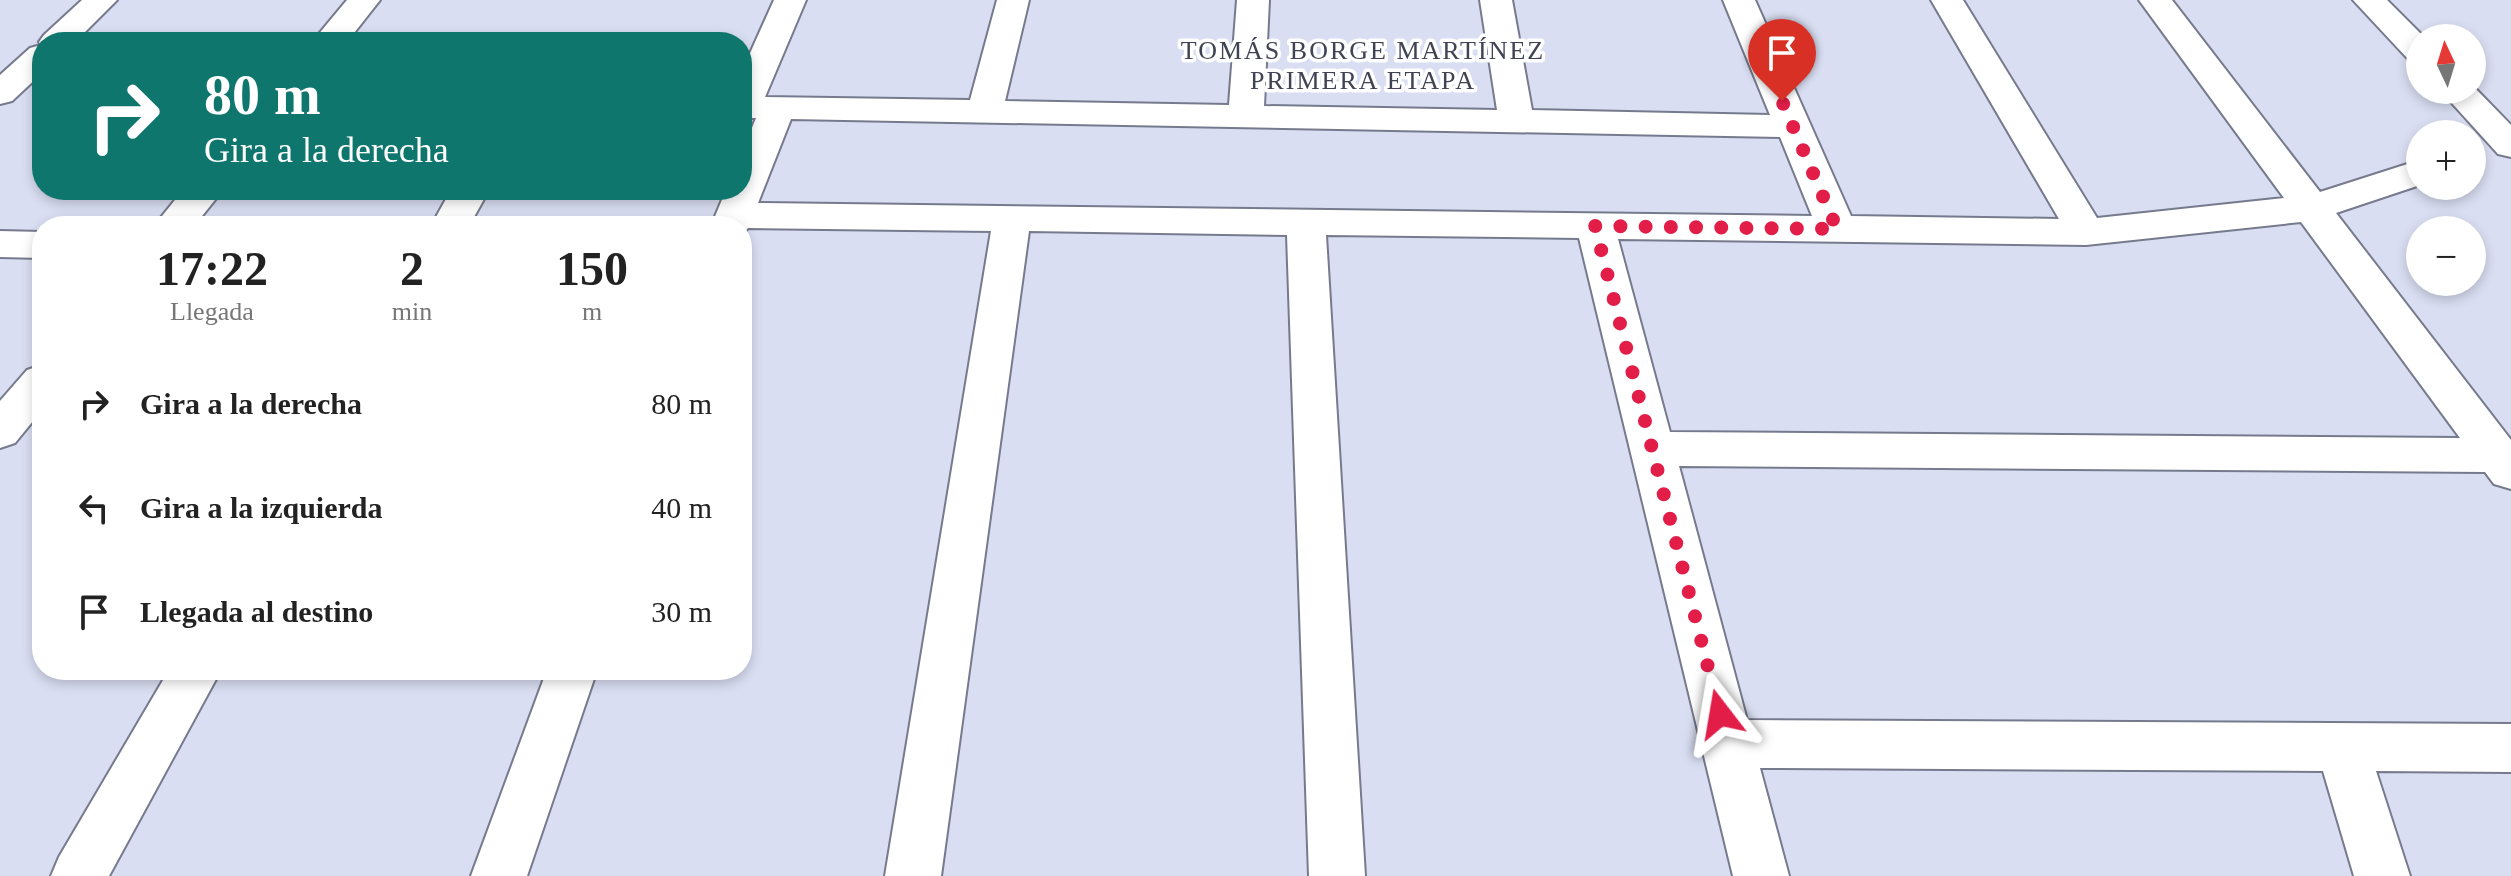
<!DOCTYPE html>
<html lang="es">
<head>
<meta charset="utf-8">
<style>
  :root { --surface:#fff; --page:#f2f2f2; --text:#222; --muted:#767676 }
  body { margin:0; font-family:Georgia,serif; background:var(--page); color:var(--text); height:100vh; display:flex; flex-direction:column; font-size:30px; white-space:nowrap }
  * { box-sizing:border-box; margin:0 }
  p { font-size:26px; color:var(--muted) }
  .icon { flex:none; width:44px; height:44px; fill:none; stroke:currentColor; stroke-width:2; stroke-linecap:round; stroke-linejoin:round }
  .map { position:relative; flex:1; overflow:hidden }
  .details { position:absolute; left:32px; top:216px; width:720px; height:464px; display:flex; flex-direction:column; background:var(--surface); border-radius:32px; box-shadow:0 4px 12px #0003 }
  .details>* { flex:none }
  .hud { position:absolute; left:32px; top:32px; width:720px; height:168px; border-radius:32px; box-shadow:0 4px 12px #0003; background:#0f766e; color:#fff; overflow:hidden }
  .needle { width:52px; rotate:356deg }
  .buttons { position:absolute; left:2406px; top:24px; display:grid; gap:16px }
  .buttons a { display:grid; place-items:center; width:80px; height:80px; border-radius:50%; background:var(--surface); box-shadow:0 4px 12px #0003; font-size:40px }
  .pin { position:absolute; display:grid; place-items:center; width:68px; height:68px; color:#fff; margin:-82px -34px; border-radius:50% 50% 50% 0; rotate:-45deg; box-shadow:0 0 8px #0007 }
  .pin .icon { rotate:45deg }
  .me { position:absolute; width:88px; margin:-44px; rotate:346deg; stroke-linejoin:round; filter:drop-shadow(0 0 6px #0008) }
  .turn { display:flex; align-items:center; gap:28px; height:168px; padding:0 40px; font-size:36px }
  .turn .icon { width:104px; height:104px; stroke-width:2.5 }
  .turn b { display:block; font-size:56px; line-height:68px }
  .eta { display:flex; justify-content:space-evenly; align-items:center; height:136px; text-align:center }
  .eta b { font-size:48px; font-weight:600; line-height:56px }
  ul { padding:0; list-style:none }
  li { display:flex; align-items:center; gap:24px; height:104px; padding:0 40px }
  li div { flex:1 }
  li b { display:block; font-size:30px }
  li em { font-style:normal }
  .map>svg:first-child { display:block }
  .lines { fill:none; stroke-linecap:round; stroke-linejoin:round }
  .minor-casing { stroke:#767a8c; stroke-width:4 }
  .minor { fill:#fff; fill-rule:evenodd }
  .route { stroke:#e11d48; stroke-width:14; stroke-dasharray:0 25.2 }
  .labels { text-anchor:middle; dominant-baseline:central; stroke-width:7; stroke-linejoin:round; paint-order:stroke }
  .far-quarter-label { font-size:26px; letter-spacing:2px; fill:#404353; stroke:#fff }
</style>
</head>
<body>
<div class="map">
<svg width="2511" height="876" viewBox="0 0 2511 876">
  <rect width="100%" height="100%" fill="#d9def2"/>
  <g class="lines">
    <defs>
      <path id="minor" d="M82,0H117L75,42H42V73L12,101L0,104V75L30,48L41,45L39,42L44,35Z
        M347,0H380L347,42H312Z
        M774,0H806L765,97L970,100L997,0H1029L1005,101L1229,105L1237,0H1269L1264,106L1497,110L1480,0H1512L1532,110L1770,115L1723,0H1755L1851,216L2059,219L1931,0H1963L2097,218L2284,198L2139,0H2172L2320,192L2420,160V185L2336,213L2511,440V489L2494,484L2485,472L1679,466L1747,720L2511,724V772L2376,771L2410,876H2354L2323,771L1760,768L1789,876H1733L1579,238L1326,235L1365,876H1309L1287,235L1029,231L941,876H885L991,231L748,228L742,235V226H711L726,190H742V152L756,118H742V71ZM791,119L1780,137L1812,216L758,203ZM2301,222L2460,438L1670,432L1618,239L2086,245Z
        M2353,0H2387L2425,38H2420V62L2408,59Z
        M2472,85L2511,125V157L2498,154L2440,90H2472Z
        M183,190H223L194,226H154Z
        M451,190H489L469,226H431Z
        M0,231L42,232V258L0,257Z
        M42,365V410L15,443L0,448V401L27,370Z
        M169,670H221L109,876H51L59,857Z
        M547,670H597L527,876H471Z"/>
    </defs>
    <use href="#minor" class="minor-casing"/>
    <use href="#minor" class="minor"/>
  </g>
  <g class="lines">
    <path class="route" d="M1720,714L1595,226L1837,229L1782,101"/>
  </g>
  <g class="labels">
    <g class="far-quarter-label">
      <text x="1363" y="50">TOMÁS BORGE MARTÍNEZ<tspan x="1363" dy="30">PRIMERA ETAPA</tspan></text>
    </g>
  </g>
</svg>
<div class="buttons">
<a><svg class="needle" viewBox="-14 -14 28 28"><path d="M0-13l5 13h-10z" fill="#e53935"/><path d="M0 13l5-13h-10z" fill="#767676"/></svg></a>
<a>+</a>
<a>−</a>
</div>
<div class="pin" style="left:1782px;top:101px;background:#d93025"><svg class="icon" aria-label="arrive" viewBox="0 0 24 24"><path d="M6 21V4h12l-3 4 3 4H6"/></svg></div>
<svg class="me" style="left:1720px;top:714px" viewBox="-20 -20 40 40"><path d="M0-17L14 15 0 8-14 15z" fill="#e11d48" stroke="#fff" stroke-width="4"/></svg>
<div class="hud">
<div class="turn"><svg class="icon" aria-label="right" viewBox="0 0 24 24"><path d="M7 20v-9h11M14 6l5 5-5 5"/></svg><div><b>80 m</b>Gira a la derecha</div></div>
</div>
<section class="details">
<div class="eta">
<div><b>17:22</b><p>Llegada</p></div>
<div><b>2</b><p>min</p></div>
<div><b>150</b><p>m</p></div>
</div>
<ul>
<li><svg class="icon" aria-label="right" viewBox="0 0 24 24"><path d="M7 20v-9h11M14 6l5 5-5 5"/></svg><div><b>Gira a la derecha</b></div><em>80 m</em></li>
<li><svg class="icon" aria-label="left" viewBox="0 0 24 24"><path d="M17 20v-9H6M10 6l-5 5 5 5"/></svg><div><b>Gira a la izquierda</b></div><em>40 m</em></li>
<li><svg class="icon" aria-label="arrive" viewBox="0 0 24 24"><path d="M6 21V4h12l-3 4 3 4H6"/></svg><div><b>Llegada al destino</b></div><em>30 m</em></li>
</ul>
</section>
</div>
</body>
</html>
